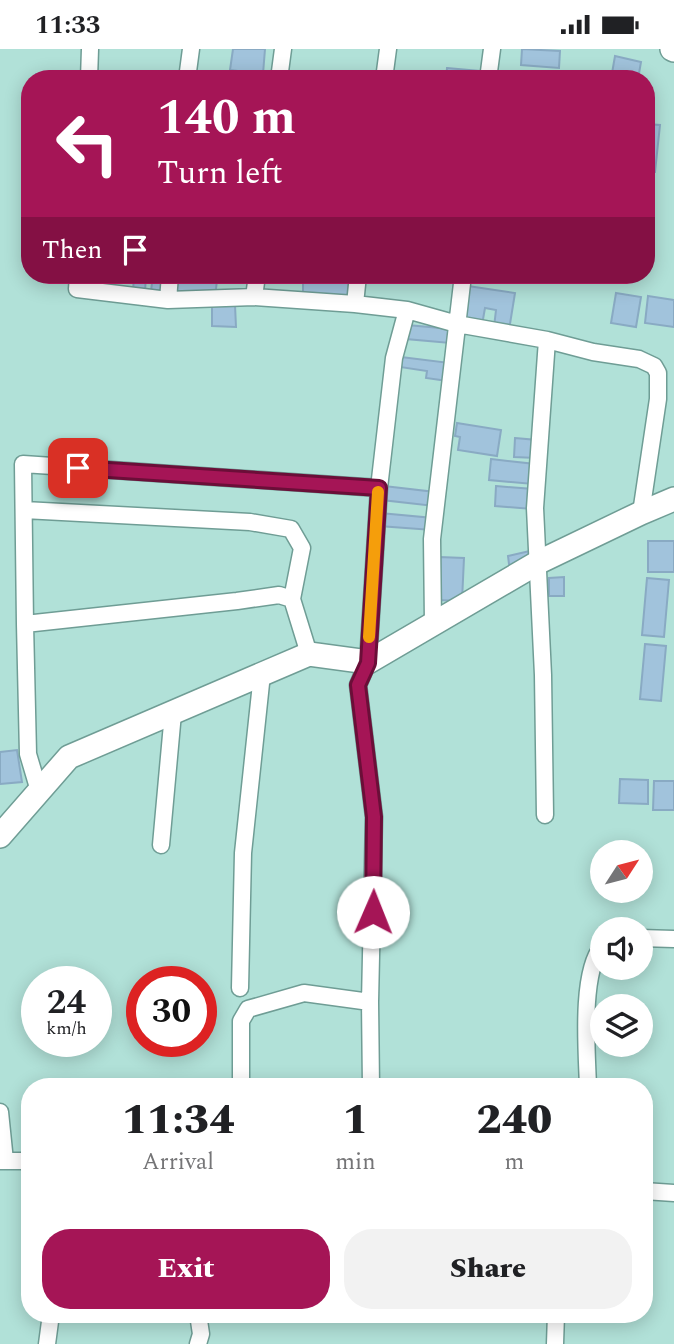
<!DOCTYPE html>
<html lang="en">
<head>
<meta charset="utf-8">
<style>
  :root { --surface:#fff; --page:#f2f2f2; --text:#202124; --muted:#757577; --accent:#a51556 }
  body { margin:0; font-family:Spectral,serif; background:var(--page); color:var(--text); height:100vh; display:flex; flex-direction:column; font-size:26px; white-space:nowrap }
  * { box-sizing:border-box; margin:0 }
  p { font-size:23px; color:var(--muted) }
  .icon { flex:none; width:38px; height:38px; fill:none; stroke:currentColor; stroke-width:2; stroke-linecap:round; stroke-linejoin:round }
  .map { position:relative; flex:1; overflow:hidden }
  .details { position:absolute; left:21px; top:1029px; width:632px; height:245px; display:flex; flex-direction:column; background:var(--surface); border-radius:28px; box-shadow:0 4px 18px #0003 }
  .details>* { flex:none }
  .banner { position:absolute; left:21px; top:21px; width:634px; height:214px; border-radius:28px; box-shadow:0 4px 18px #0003; background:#a51556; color:#fff; overflow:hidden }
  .needle { width:46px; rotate:54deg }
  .controls { position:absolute; left:590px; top:791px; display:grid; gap:14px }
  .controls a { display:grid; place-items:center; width:63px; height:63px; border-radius:50%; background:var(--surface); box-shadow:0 4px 18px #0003; font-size:35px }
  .speed { position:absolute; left:21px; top:917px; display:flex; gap:14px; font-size:35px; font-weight:700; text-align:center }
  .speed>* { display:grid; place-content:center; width:91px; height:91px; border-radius:50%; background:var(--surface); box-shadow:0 4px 18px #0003; line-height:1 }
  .speed small { font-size:18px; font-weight:400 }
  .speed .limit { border:10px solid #d22; background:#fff; color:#111 }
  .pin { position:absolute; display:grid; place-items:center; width:60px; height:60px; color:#fff; margin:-30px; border-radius:14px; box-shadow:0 4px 10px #0006 }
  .me { position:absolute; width:77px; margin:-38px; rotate:1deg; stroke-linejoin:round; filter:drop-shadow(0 0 5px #0008) }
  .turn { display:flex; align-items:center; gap:24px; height:147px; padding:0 21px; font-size:32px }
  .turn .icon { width:91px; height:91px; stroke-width:2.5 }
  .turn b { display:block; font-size:49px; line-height:60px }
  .then { display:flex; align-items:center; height:66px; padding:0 21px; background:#0003; gap:14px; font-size:26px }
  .eta { display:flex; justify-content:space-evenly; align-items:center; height:119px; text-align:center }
  .eta b { font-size:42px; font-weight:800; line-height:49px }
  .primary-button { display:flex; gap:14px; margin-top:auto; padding:14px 21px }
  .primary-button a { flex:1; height:80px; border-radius:28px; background:var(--accent); color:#fff; font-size:28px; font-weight:800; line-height:80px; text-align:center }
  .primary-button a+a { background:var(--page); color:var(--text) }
  .status { display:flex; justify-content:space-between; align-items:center; height:49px; padding:0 35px; background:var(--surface); direction:ltr }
  .status svg { height:19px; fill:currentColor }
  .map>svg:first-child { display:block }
  .building { fill:#a1c3dc; stroke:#89aac3; stroke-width:2 }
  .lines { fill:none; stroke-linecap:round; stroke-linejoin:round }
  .street-casing { stroke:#6f9d95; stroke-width:19 }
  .secondary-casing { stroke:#6f9d95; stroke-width:26 }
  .street { stroke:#fff; stroke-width:16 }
  .secondary { stroke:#fff; stroke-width:23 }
  .route-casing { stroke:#6b0e38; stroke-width:18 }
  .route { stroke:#a51556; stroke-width:12 }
  .slow { stroke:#f59e0b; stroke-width:12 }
</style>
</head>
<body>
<div class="status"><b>11:33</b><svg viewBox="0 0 49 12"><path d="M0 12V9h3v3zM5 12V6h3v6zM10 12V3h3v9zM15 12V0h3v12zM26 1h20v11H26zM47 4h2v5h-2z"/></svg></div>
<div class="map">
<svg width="674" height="1295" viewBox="0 0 674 1295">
  <rect width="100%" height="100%" fill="#b1e1d8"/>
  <path class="building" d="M233,0H265L263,25L230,21Z
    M522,0L560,2L559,19L521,16Z
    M615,7L641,13L638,30H611Z
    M447,19L479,22L478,30H446Z
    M142,24L162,27V30H141Z
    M36,25L78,27V30H36Z
    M646,75L660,76L655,123L646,122Z
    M134,226H146L145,243H133Z
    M153,226H164L162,243L151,242Z
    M303,226H349L348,250H303Z
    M175,227L217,231L215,249L173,245Z
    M468,237L515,244L509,281L494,278L496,261L485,259L482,276L463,272Z
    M616,244L641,248L636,278L611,274Z
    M648,247L674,251V278L645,274Z
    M212,255L235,256L236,278L212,277Z
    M407,276L451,280L450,294L406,290Z
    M401,308L450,314L448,332L426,329L427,322L400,318Z
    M457,374L501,381L497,407L458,401L460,388L455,387Z
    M515,389L537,391L536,409L514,408Z
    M491,410L535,415L533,435L489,431Z
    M384,437L435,443L434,457L382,451Z
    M496,437L533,440L532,460L495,457Z
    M380,464L433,469L432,481L379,477Z
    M648,492H674V523H648Z
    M534,501L535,512L510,523L508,507Z
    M439,508L464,509L462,552L436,551Z
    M564,528V547H549V529Z
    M647,529L669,531L664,588L642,586Z
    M645,595L666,597L661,652L640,650Z
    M17,701L22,733L0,735V703Z
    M620,730L648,731V755L619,754Z
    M654,732H674V761H653Z"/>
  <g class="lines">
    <defs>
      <path id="street" d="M89,30L90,0
        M187,30L191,0
        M279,30L283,0
        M384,30L388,0
        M488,30L492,0
        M78,226L77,240L168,251L254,248L355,255L407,261L457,275L547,291L593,303L639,310L654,317L658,324V350L641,464
        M254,248L257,226
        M168,251L170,226
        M355,255L358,226
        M24,461L250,473L291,480L302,499L292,550L309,605
        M433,574L432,490L463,226
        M25,575L237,552L279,546L292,550
        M39,742L28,705L25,575L23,415L379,439
        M545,766L543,626L535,459L547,291
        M161,796L173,664
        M640,889L674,890
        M240,939L243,804L262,625
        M241,1038V972L248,960L304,944L370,953
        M371,1038L370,953L374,768L358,636L368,613L379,439L394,309L407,261
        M588,1038C587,1004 580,924 602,898
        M0,1063L5,1112
        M0,1112H30
        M644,1142L674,1144
        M47,1295L51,1265
        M198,1295L201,1285L198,1265
        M555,1295L556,1265"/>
      <path id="secondary" d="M672,0L674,1
        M0,787L69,708L309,605L368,613L539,513L641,464L674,450"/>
    </defs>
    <use href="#street" class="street-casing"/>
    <use href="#secondary" class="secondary-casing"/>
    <use href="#street" class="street"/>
    <use href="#secondary" class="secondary"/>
  </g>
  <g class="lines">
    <defs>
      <path id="route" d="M78,419L379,439L368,614L358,636L374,768L373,863"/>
    </defs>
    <use href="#route" class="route-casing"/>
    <use href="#route" class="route"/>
    <path class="slow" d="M369,588L378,443"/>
  </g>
</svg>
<div class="controls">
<a><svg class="needle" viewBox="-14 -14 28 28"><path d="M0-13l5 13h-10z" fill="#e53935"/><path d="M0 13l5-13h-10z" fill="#757577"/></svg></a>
<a><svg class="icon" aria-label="sound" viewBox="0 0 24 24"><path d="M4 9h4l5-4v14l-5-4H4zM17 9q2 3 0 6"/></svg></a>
<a><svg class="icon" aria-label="layers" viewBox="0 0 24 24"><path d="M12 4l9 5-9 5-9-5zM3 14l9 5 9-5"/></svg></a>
</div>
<div class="speed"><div>24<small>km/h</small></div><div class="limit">30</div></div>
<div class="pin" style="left:78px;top:419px;background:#d93025"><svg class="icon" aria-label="arrive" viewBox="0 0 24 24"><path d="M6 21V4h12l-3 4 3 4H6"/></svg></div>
<svg class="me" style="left:373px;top:863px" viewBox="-20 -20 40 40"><circle r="19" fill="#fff"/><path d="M0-13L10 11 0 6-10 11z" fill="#a51556"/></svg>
<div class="banner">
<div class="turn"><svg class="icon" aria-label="left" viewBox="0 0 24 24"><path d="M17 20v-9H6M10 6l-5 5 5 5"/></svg><div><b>140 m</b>Turn left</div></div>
<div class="then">Then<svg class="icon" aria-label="arrive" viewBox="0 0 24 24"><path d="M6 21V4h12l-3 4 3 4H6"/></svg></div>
</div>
<section class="details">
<div class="eta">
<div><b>11:34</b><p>Arrival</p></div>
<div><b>1</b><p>min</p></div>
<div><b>240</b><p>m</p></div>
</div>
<div class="primary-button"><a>Exit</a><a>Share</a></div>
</section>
</div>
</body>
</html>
